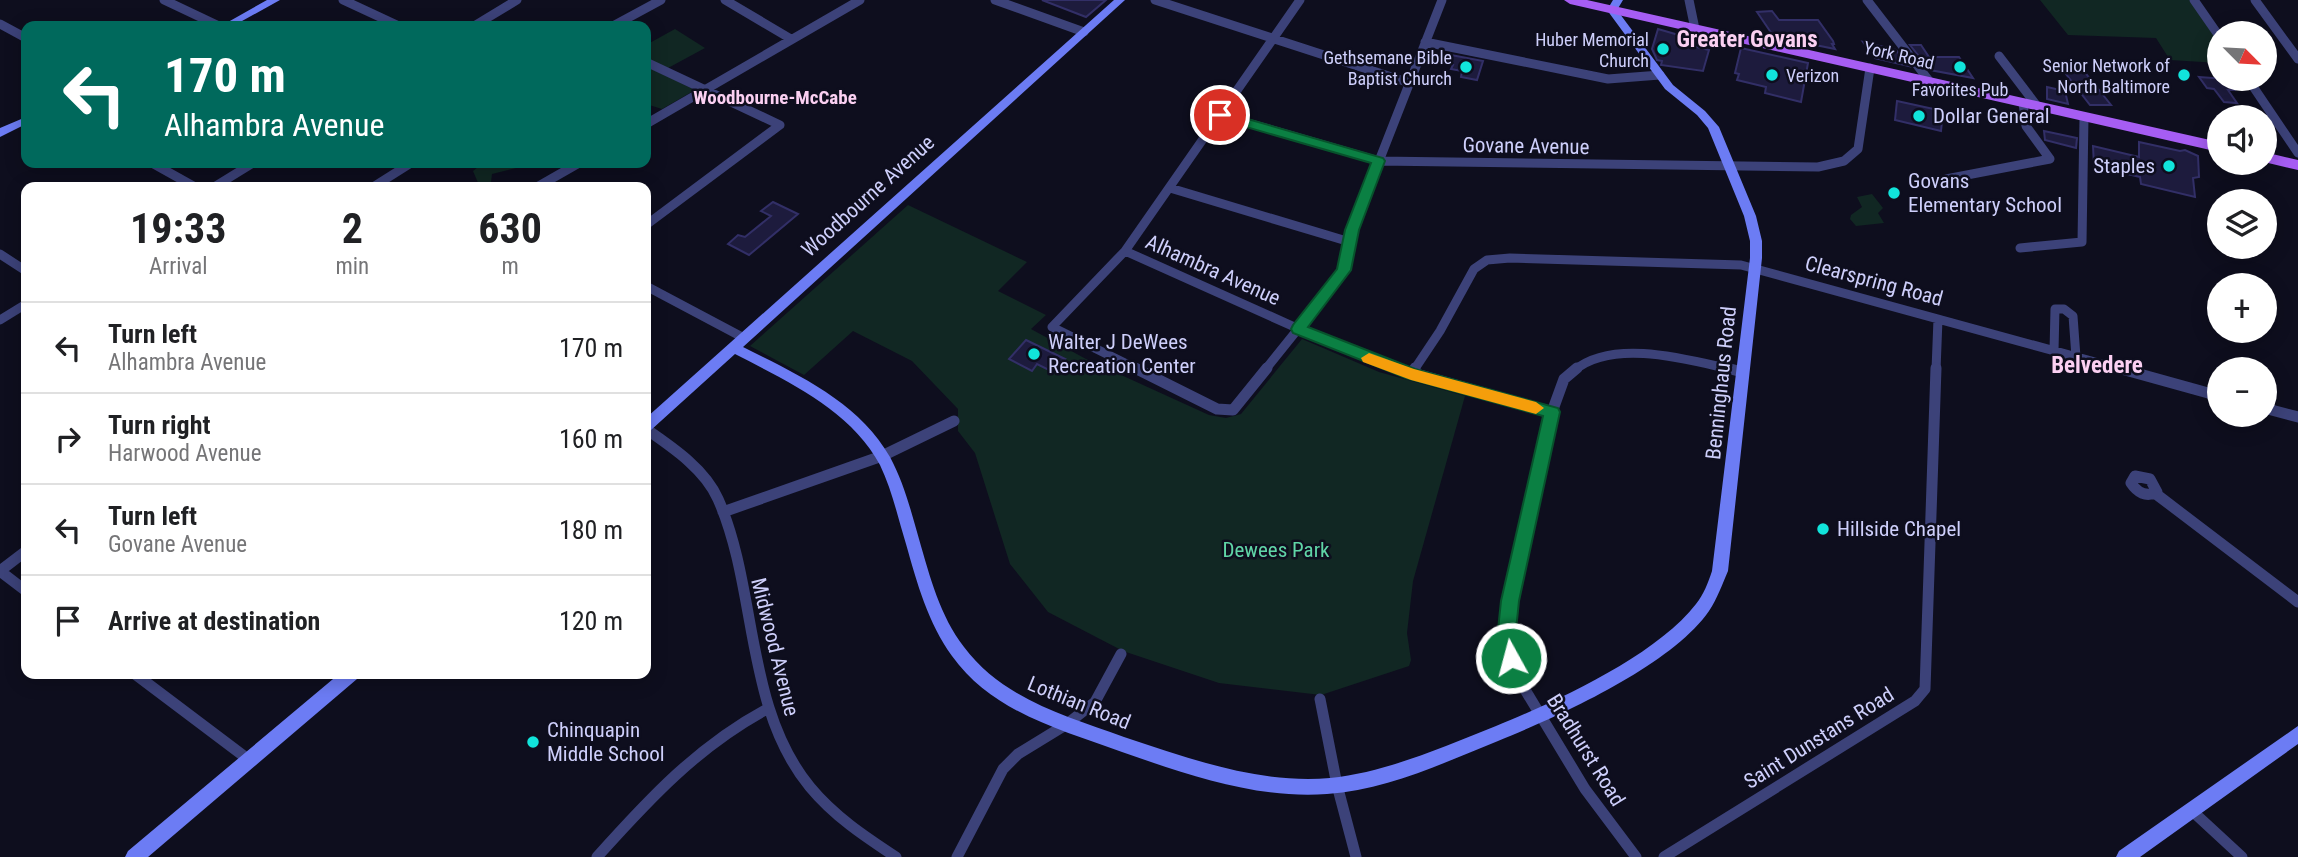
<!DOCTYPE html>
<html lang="en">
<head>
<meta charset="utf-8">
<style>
  :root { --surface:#fff; --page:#f2f2f2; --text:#202124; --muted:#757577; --line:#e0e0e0 }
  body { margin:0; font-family:"Roboto Condensed",sans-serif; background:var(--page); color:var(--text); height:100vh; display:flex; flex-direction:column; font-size:26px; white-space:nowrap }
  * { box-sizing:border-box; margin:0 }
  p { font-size:23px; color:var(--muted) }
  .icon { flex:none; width:38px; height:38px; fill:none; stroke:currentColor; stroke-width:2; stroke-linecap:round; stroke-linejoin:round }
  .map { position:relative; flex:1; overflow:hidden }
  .panel { position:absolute; left:21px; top:182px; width:630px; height:497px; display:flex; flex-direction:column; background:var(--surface); border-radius:14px; box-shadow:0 4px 18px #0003 }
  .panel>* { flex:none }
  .guide { position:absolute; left:21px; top:21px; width:630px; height:147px; border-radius:14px; box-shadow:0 4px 18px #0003; background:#00695c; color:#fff; overflow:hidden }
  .needle { width:46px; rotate:114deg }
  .fabs { position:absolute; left:2207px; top:21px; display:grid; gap:14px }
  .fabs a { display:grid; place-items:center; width:70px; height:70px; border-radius:50%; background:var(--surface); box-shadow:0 4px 18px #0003; font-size:35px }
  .pin { position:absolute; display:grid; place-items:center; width:60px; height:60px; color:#fff; margin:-30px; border:4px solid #fff; border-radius:50%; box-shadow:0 2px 7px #0007 }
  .me { position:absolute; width:77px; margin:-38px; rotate:353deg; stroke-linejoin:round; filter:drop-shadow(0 0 5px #0008) }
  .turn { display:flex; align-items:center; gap:24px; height:147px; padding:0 28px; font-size:32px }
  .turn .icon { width:91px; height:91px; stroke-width:2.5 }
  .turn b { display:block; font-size:49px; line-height:60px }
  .eta { display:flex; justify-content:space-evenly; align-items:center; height:119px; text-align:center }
  .eta b { font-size:42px; font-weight:700; line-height:49px }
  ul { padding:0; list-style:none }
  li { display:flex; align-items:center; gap:21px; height:91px; padding:0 28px; border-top:2px solid var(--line) }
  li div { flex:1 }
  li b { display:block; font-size:26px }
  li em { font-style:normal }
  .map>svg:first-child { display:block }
  .green { fill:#112723 }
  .building { fill:#1d1b3d; stroke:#322f67; stroke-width:2 }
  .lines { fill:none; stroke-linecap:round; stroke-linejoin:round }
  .street-far1 { stroke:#3c4279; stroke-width:9 }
  .street { stroke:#3c4279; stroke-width:11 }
  .secondary { fill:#6c7cf4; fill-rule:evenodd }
  .primary { fill:#a65df3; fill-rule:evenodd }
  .route { fill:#0b8043; stroke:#07532c; stroke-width:2 }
  .slow { fill:#f59e0b }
  .poi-dot { fill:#11e4db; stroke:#0e0e1e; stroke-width:2.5 }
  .labels { text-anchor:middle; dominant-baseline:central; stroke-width:5; stroke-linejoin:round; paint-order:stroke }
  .far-poi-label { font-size:18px; fill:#cecffb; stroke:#0e0e1e; text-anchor:end }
  .far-street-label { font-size:18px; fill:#cecffb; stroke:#0e0e1e }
  .far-neighbourhood-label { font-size:19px; font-weight:bold; fill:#fbd0f2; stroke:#0e0e1e }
  .poi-label { font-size:21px; fill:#cecffb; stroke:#0e0e1e; text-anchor:start }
  .street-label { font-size:21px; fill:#cecffb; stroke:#0e0e1e }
  .park-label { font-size:21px; fill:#60d5a7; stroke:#0e0e1e }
  .far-district-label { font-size:23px; font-weight:bold; fill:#fbd0f2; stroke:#0e0e1e }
  .neighbourhood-label { font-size:23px; font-weight:bold; fill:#fbd0f2; stroke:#0e0e1e }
</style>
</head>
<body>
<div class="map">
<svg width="2298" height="857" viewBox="0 0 2298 857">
  <rect width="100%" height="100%" fill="#0e0e1e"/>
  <path class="green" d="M2040,0H2190L2219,43V63L2170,60L2156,38L2068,35Z
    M675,29L705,48L668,68L646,59V45Z
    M646,66L695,90L662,109L646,104Z
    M483,163H523L516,168L492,174L491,182L479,185L473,171Z
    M1872,194L1883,208L1878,213L1884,223L1856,226L1850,219L1851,215L1862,207L1857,197Z
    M908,205L1027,262L998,291L1046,315L1031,329L1086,359L1209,415L1226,418L1241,414L1302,339L1379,372L1465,396L1413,581L1407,633L1411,660L1409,666L1321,695L1219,683L1123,651L1048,612L1010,564L975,453L958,431V409L912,361L853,331L804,375L750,346Z"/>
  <path class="building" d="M1042,0H1106L1086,17Z
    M1772,11L1779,20H1818L1833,41L1834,44H1832L1835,49L1796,41L1792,36L1774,37L1757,12Z
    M1658,29L1682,36L1680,43L1709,50L1703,71L1661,65L1662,61L1657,60L1652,49Z
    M1863,42L1896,50L1909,66L1875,58Z
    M1910,45H1921L1929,57H1959L1973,78L1930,70Z
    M1741,48L1808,63L1801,102L1765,93L1766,87L1737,80L1739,74L1735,73Z
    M1451,55L1483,61L1477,80L1461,77L1462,71L1451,69L1453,65L1448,64Z
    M2059,65H2079L2111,105H2090Z
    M2199,77L2226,79L2234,90H2228L2237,103L2224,102L2214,89L2207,88Z
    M2047,87L2065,91L2068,104L2047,99Z
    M1897,101L1943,111L1941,131L1895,120Z
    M2044,131L2077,138L2076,148L2045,140Z
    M2139,142L2180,151L2185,150L2198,156L2199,177L2193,178L2195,197L2141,184L2140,177L2094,166L2093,146L2139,157Z
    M773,202L798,214L749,255L728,244L738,235L745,237L771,216L761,211Z
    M1026,340L1065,359L1062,361L1067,364L1060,371L1056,369L1053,372L1037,364L1032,371L1009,359Z"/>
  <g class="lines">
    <path class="street-far1" d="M164,0L219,26
      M343,0L399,26
      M725,0L791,39
      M995,0L1084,32
      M1155,0L1410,83
      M1689,0L1695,29
      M1867,0L1930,82
      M2194,0L2219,36
      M2255,0L2298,59
      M0,24L26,38
      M474,26L517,0
      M613,26L661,0
      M1425,42L1608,79L1660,75
      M1999,56L2037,106
      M646,62L780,125L646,225
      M2248,79L2298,153
      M1220,115L1379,161L1818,167L1844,161L1858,149L1870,68
      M646,124L860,0
      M152,163L195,187
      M1946,179L2050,159L2026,126L2023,103
      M214,187L253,163
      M373,187L411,163
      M537,187L579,163
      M1170,188L1350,242
      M2020,248L2082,242L2084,117
      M1125,251L1299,329L1402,370
      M0,254L26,271
      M646,286L744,338
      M0,320L26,304
      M2054,351L2055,309H2064L2073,316L2076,357
      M1139,370L1052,327L1125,251L1300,0
      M1265,370L1339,278L1348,258L1352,230L1442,0
      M1414,370L1440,331L1474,269L1487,260L1510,258L1741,265L2124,370
      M1575,370C1614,338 1689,360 1734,370
      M1936,370L1938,319"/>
    <path class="street" d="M1135,368L1217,409L1233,410L1267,368
      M1395,368L1552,412
      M1577,368L1564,379L1552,412L1510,601L1508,644L1521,683L1585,789L1636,857
      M1726,368L1743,372
      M2118,368L2219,396
      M1411,374L1415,368
      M2264,408L2298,417
      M646,429C672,447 705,469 718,499C758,589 744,707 810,787C834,816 864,836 896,857
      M2135,476L2150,479L2157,492C2146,498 2137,492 2131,483Z
      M2156,494L2298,602
      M723,512L882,456L954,421
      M0,571L26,591
      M0,571L26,551
      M135,674L249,760
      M1320,699L1337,785L1356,857
      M2190,809L2242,857
      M597,857C649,799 699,745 769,708
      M957,857L1003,769L1018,754L1067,724L1095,702L1121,654
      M1664,857L1915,701L1925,689L1936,368"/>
    <path class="secondary" d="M267,0H280L233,26H221Z
      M1114,0H1125L743,347C797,374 859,402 890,457C904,483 911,511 919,539C930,577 940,616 964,647C1003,699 1066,716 1124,737C1190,759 1259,784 1330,778C1388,772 1442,747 1496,726C1555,702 1656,656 1696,604C1704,594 1708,583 1712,571L1750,258V241L1744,216L1708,128L1697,115L1665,89L1607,10L1613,0H1623L1617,10L1673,85L1705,111L1719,127L1756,216L1762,241V258L1728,571C1722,585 1717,599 1709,611C1671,666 1559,716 1498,741C1443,763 1387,790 1327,794C1256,799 1188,775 1122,752C1061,730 992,712 952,656C928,623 917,583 906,544C898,518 892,490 880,465C851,410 787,381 735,354L651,430L646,431V418Z
      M26,117V124L0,137V128Z
      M339,674H359L357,679L148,857H125L128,851Z
      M2298,726V744L2140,857H2116L2119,851Z"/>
    <path class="primary" d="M1564,0H1587L2219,142V152L1570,4Z
      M2264,152L2298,160V170L2264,162Z"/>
  </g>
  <path class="route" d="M1220,111L1383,158L1385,161L1359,230L1351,270L1308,327L1415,369L1558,408L1560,412L1519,601L1516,630L1520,658L1518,664L1511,666L1505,664L1498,630L1501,601L1543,416L1406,378L1293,333L1291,329L1293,325L1337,269L1345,230L1371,163L1215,118L1213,115Z"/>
  <path class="slow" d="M1369,353L1414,369L1536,402L1544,408L1536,414L1411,380L1363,362L1361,358Z"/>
  <g class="poi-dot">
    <circle cx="1663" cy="49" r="7"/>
    <circle cx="1466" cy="67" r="7"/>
    <circle cx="1960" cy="67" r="7"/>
    <circle cx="1772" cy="75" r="7"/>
    <circle cx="2184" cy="75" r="7"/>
    <circle cx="1919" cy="116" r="7"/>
    <circle cx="2169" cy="166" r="7"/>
    <circle cx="1894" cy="193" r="7"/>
    <circle cx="1034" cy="354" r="7"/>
    <circle cx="1823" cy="529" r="7"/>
    <circle cx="533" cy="742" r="7"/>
  </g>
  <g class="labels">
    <g class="far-poi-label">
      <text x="1649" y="39">Huber Memorial<tspan x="1649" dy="21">Church</tspan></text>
      <text x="1452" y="57">Gethsemane Bible<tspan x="1452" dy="21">Baptist Church</tspan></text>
      <text x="2170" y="65">Senior Network of<tspan x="2170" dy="21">North Baltimore</tspan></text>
      <text x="1786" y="75" text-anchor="start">Verizon</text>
      <text x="1960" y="89" text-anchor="middle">Favorites Pub</text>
    </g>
    <g class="far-street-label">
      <text transform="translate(1899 55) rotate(13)">York Road</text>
    </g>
    <g class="far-neighbourhood-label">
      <text x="775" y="97">Woodbourne-McCabe</text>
    </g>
    <g class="poi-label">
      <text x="1933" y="116">Dollar General</text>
      <text x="2155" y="166" text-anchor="end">Staples</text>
      <text x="1908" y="181">Govans<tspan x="1908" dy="24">Elementary School</tspan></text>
      <text x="1048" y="342">Walter J DeWees<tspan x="1048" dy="24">Recreation Center</tspan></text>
      <text x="1837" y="529">Hillside Chapel</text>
      <text x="547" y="730">Chinquapin<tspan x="547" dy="24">Middle School</tspan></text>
    </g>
    <g class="street-label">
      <text transform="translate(1526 146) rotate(1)">Govane Avenue</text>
      <text transform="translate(868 196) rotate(-42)">Woodbourne Avenue</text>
      <text transform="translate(1213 270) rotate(24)">Alhambra Avenue</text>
      <text transform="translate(1874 281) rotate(15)">Clearspring Road</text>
      <text transform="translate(1721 383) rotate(-84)">Benninghaus Road</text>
      <text transform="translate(775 647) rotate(76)">Midwood Avenue</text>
      <text transform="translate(1079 703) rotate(22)">Lothian Road</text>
      <text transform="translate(1819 738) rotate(-32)">Saint Dunstans Road</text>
      <text transform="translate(1586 750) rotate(58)">Bradhurst Road</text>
    </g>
    <g class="park-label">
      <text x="1276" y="550">Dewees Park</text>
    </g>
    <g class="far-district-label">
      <text x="1747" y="39">Greater Govans</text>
    </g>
    <g class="neighbourhood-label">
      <text x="2097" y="365">Belvedere</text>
    </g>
  </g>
</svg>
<div class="fabs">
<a><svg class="needle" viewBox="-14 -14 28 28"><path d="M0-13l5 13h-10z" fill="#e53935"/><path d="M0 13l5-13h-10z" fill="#757577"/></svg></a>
<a><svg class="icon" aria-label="sound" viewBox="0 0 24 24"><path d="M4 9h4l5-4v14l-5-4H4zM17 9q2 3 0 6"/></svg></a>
<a><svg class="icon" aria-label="layers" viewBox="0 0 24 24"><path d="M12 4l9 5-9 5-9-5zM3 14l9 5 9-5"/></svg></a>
<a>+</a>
<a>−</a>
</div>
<div class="pin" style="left:1220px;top:115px;background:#d93025"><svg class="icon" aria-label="arrive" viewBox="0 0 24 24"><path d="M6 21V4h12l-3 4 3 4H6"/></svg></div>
<svg class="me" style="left:1511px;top:658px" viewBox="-20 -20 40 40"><circle r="17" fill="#0b8043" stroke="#fff" stroke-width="3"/><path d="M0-11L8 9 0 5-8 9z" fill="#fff"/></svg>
<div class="guide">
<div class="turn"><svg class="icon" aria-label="left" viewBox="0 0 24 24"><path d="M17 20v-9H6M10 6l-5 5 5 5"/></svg><div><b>170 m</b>Alhambra Avenue</div></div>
</div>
<section class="panel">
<div class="eta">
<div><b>19:33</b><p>Arrival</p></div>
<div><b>2</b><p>min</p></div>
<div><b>630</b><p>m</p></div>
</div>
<ul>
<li><svg class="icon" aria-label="left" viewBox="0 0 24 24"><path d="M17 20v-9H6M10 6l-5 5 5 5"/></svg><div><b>Turn left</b><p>Alhambra Avenue</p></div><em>170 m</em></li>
<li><svg class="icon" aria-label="right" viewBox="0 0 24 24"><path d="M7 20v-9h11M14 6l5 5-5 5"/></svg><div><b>Turn right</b><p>Harwood Avenue</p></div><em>160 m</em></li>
<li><svg class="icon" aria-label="left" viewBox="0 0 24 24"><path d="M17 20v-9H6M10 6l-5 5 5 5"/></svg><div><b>Turn left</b><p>Govane Avenue</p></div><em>180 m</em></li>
<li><svg class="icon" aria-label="arrive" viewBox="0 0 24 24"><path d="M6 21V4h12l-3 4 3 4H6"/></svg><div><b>Arrive at destination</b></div><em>120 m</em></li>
</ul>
</section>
</div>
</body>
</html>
